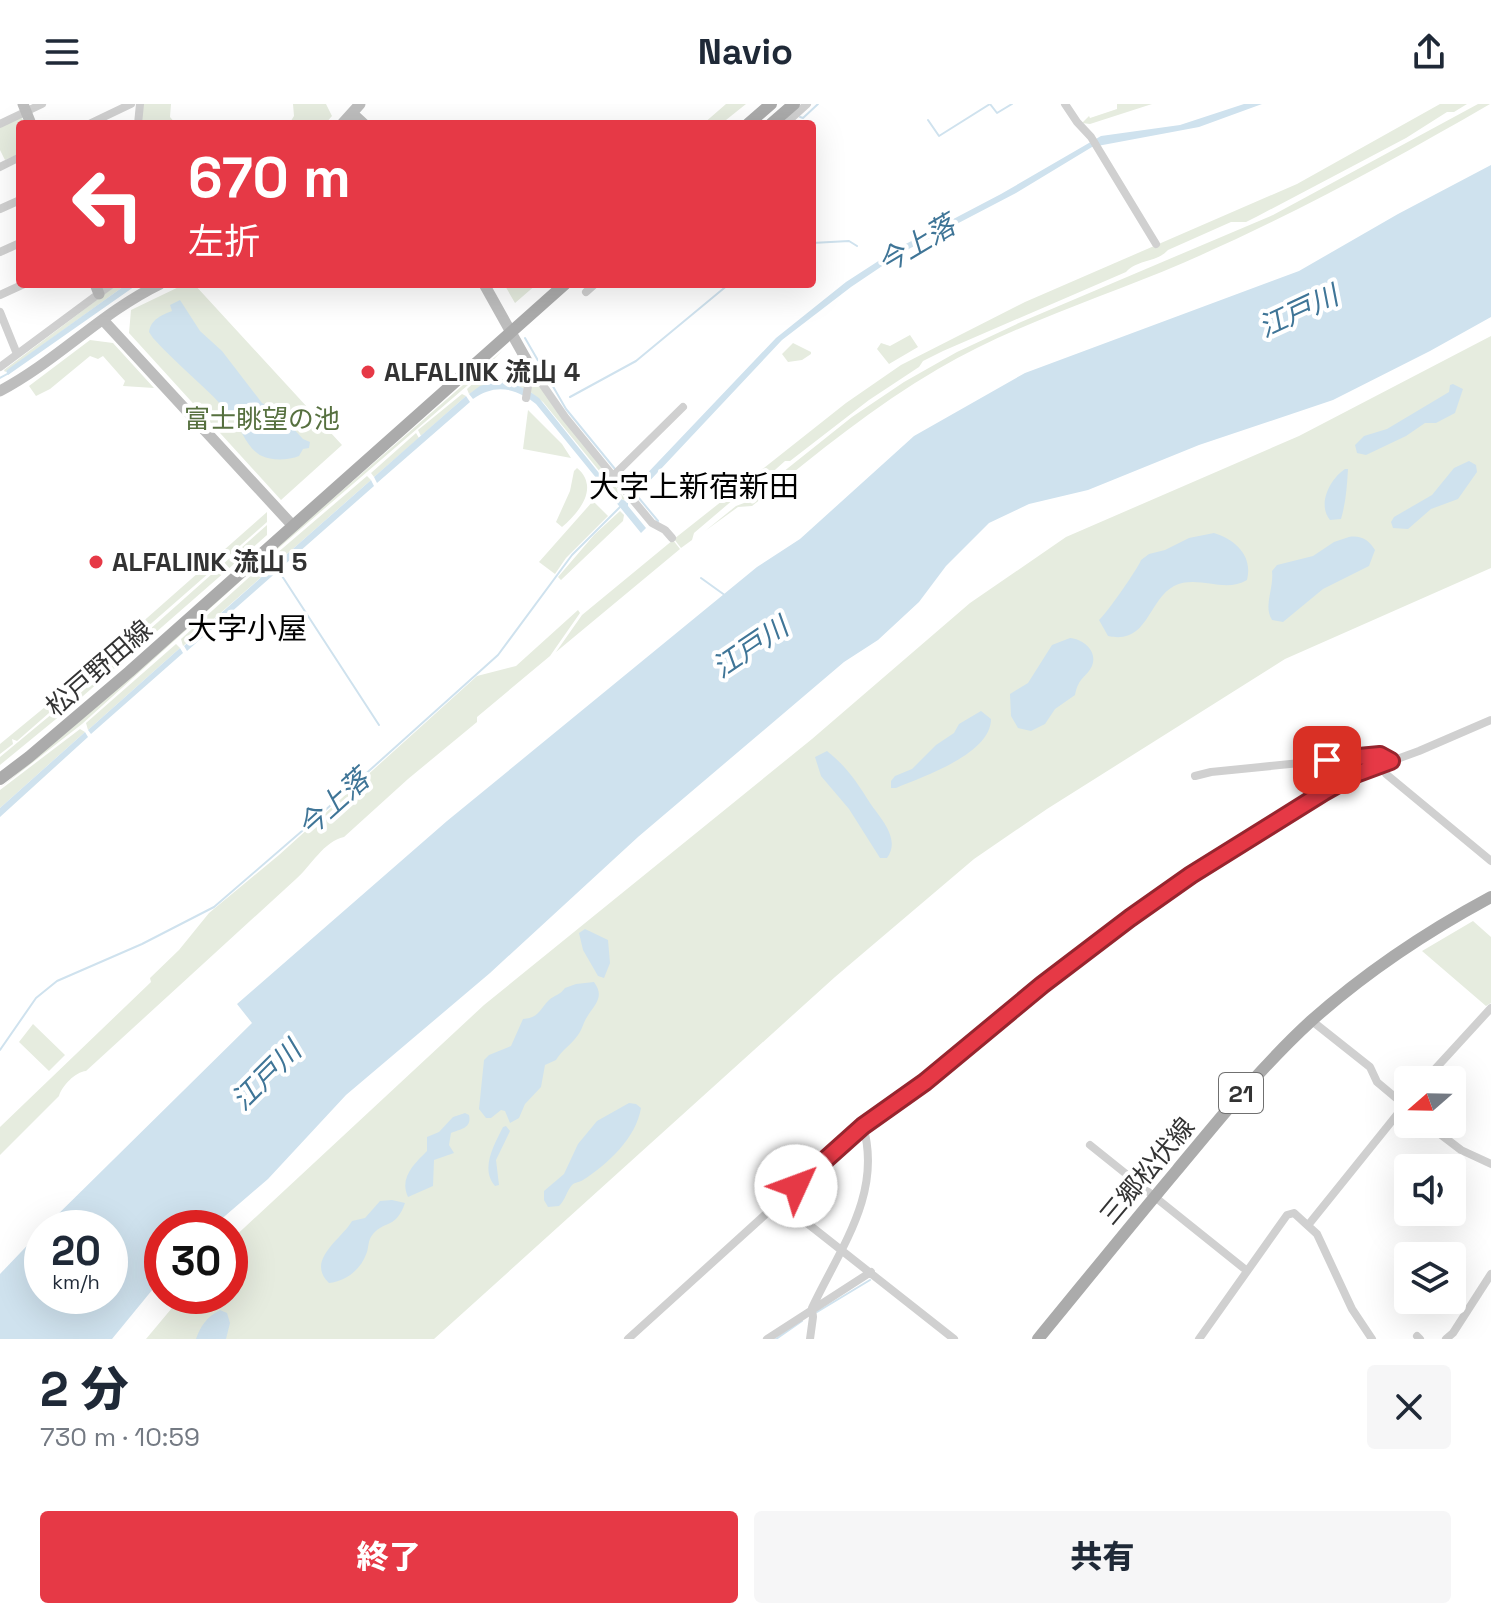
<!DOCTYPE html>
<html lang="ja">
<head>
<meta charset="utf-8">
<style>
  :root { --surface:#fff; --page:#f6f6f7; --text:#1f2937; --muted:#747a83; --accent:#e63946 }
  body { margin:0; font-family:"Space Grotesk","Noto Sans JP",sans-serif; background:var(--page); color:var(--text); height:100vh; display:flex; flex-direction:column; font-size:30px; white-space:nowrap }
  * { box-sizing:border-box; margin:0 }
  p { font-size:26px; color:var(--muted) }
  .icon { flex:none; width:44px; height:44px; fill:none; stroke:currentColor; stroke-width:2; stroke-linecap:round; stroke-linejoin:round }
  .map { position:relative; height:1235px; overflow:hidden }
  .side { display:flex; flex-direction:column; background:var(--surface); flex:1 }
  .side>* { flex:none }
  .top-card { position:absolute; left:16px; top:16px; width:800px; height:168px; border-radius:8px; box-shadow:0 8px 32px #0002; background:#e63946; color:#fff; overflow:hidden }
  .needle { width:52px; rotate:250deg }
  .fabs { position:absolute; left:1394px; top:962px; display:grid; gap:16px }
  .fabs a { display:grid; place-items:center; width:72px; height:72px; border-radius:8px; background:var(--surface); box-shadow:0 8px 32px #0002; font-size:40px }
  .speed { position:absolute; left:24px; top:1106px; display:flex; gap:16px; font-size:40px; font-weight:700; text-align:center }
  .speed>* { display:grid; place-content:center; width:104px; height:104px; border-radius:50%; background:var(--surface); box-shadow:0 8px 32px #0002; line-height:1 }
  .speed small { font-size:20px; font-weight:400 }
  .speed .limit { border:12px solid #d22; background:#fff; color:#111 }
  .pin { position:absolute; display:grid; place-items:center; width:68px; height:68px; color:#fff; margin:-34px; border-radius:16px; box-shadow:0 4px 12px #0006 }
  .me { position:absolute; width:88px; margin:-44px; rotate:47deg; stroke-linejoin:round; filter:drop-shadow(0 0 6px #0008) }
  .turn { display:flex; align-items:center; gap:28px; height:168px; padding:0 40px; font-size:36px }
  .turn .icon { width:104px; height:104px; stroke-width:2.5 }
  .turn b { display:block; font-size:56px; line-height:68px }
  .round { display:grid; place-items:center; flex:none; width:84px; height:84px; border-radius:8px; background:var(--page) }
  .overview { display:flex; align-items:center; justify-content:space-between; height:136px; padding:0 40px }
  h1 { font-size:48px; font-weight:800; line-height:60px }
  .button { display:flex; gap:16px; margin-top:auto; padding:16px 40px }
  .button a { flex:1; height:92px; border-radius:8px; background:var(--accent); color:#fff; font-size:32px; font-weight:800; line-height:92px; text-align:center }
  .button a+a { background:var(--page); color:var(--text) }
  header { display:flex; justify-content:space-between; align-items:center; height:104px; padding:0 40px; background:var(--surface); font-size:36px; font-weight:800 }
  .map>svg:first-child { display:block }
  .green { fill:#e6ecdf }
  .water { fill:#cfe2ee }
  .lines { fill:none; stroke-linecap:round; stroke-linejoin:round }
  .stream { stroke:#cfe2ee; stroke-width:2 }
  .street { stroke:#d0d0d0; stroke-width:8 }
  .secondary { stroke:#bdbdbd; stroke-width:11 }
  .primary { stroke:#ababab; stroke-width:12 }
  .route-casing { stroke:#96252e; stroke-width:20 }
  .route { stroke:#e63946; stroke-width:14 }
  .poi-dot { fill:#e63946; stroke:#fff; stroke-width:3 }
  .labels { text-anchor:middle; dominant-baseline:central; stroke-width:8; stroke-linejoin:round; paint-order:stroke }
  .shield { fill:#fff; stroke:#707070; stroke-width:2 }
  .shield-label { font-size:24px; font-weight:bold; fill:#333 }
  .poi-label { font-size:26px; font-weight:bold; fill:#333; stroke:#fff; text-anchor:start }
  .park-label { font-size:26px; fill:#56703f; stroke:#fff }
  .street-label { font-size:26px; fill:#333; stroke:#fff }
  .water-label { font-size:28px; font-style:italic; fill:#3f7597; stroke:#fff }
  .quarter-label { font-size:30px; fill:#000; stroke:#fff }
</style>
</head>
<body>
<header><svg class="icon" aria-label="menu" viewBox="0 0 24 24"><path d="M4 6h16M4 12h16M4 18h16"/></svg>Navio<svg class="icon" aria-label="share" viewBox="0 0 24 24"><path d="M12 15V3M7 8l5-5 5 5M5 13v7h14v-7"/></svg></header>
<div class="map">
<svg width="1491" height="1235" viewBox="0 0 1491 1235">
  <rect width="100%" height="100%" fill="#fff"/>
  <path class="green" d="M143,0H171L170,13L176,20H141Z
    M293,0H326L332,12L325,20H289L294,12Z
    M726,0H746L721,20H703Z
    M1117,0H1152L1090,20L1082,19L1089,12L1090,14L1117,5Z
    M1440,0H1467L1454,8H1447L1406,34L1258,112L1246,118H1231L1168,146C1156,159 1138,155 1126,168L943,247L923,257L919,263L869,296L790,357H785L747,391L734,395L694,429L692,436L681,444L674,435L846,299L901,261L1025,198L1297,80Z
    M1478,0H1490C1390,58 1289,113 1183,159C1101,194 1015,220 938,265C871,304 811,354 752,402L738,403L705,427L736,402L744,399L852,313L904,278L957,248L1021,218L1273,111Z
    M21,13L26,20H20V49L5,56L0,46V23Z
    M118,180H127L5,268L4,266Z
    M185,180H194L342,341L281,396L129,229L131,206Z
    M504,180H537L515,199Z
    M910,231L918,243L889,260L877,245L881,239L890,242Z
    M1491,232V464L1285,555L1047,705L974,755L835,873L434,1235H146L182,1192H230V1137L484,901L812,635L970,499L1066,433L1299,332Z
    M90,236L113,239L154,284L123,282L125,277L103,252L98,255L90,252L50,285L36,292L29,282Z
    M793,239L811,248V250L802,256L788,258L782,250Z
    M502,247L468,281L274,448V446Z
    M483,270L486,277L503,275L527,277L525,285C505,275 488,277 469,290L467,285Z
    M531,278L538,279L625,395L623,396L543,298L529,287Z
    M462,290L466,292L421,332L418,326Z
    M528,306L562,340L571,354L523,345Z
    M416,329L419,334L374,373L371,369Z
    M577,364C600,383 579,409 562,423L556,418L570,387L574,367Z
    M367,372L371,376L278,458L276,450Z
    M593,397L608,412L566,454L555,470L539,458Z
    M620,407L624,411L623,417L561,476L558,473L594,431Z
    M267,408V418L17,637L12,635L13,640L0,650V640L62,589Z
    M267,421V431L67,606L0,661V653L94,575Z
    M673,436L680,445L556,548L582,511Z
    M267,453L82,620L0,684L73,623Z
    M268,456H272L275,461L183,542L181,535Z
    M578,506L580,509L550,552L477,613V618L408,675L344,733C324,737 311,762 296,775L86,967C75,968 62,982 59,992L0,1051V1023L151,878L150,874L179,846L209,809L279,751L477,572L516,562Z
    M176,540L180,544L88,626L86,619Z
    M80,625L85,628L0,704V686Z
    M1473,817L1491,833V899L1486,902L1422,847Z
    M33,920L65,951L49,967L19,938Z"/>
  <path class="water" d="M1244,0H1262L1199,23L1092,43L1016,89L903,148L851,183L782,236L643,384L638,379L776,234L846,178L900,143L1001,90L1101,32L1180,21Z
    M1491,61V213L1430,247L1333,296L1199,341L1088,386L1029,400L989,419L946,462L919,498L878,536L844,558L638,733L490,869L346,991L268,1075L211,1124H162V1174L112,1235H0V1170L42,1126V1192H110V1124H44L252,919L237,900L447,717L757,463L800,435L914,332L1025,269L1299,167L1398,110Z
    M127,180H138L8,271L6,267L11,263Z
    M180,196L200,227L222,247L262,299L281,311L303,335L310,338L309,344L303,345L299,352C289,356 272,357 262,352C247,345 242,326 232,313C208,284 178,262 153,234L149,228C151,215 162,211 172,207L170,201Z
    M494,278L513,279L525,285L524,292C506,282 490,283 473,295L469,290L480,282Z
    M1453,280L1463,285L1455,309L1436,319H1425L1406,332L1366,351L1357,349L1355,341L1364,332L1387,325L1449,288L1450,281Z
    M529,287L539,294L607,379L621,395L628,398V402L646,424L641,429L536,300L528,294Z
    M466,292L470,298L377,379L374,373Z
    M1469,357L1476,361L1477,368L1458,395L1431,405L1408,425L1393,424L1391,418L1394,413L1432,391L1454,364Z
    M1345,365H1348C1347,382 1346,398 1341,415L1330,416C1317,400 1330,375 1345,365Z
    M371,376L374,382L282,463L278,458Z
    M1214,429C1236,436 1253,452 1247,476C1224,490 1198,470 1174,482C1148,496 1148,541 1108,532L1099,516C1107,509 1139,463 1141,456L1149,450L1165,446L1189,434Z
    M1349,433C1361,431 1369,436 1375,446L1369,462L1323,485L1283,518L1272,516C1263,501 1274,486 1272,467L1277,461L1313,452L1334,438Z
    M275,461L279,466L187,547L184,542Z
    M1070,534C1083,535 1098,547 1092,562C1086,574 1079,572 1075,591L1055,605L1045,620L1031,627L1018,624L1011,612L1010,590L1028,579L1052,541Z
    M180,544L183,549L91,630L88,626Z
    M981,607L991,615C991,650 924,672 896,684H891V677L895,672L912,665L936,641L954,629L959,620Z
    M85,628L88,633L0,713V704Z
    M827,647C846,662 857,678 870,699C881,715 901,735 887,754H880L849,705L821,672L815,653Z
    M585,825L608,836L610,859L604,874L598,872L583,846L579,829Z
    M594,878C605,893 595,900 587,913C583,919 582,926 578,931C571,941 562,946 556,956L545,961L541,983L525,1000L519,1014L510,1019L505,1007L501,1006L491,1014H486L479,1005L484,956L489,951L511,942L523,915C539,914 539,906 549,896C555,891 560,891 565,884L576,880Z
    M629,999L636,1000L641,1004C636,1034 608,1060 583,1076C580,1078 575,1078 572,1081C567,1086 565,1097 559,1102L548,1103L544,1096V1087L564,1070L578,1040L597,1017Z
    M465,1009L469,1011C472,1024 461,1025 451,1029L449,1041L454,1049L434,1056L433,1082L408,1093C399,1074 414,1060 427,1047V1033L439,1028L453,1013Z
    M506,1022L510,1027L496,1056L499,1081L495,1082C480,1065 494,1041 503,1023Z
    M392,1096L405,1099C396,1125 385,1116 373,1130C368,1136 369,1141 367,1148C361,1166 346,1177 329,1179C305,1156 342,1135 352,1117L365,1114L380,1097Z
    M220,1206L227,1209L230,1219L226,1235H196C201,1221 207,1213 220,1206Z"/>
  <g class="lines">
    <path class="stream" d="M800,13L803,14L818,0
      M928,16L939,32L990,0L997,9L1012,0
      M812,139L849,137L857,142
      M525,234L566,305L615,365
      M0,274L9,269
      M570,293L636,257L729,180
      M619,370L658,417
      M282,472L379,621
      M701,474L726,492
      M0,946L36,894L57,877L142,840L214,803L302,727L498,551L572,451L622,401
      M817,1208L870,1176
      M776,1235L802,1217"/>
    <path class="street" d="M1065,0L1077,18L1091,33L1156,140
      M0,20L42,0
      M89,20L131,0
      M138,20L140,0
      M785,20L807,0
      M0,63L20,53
      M0,105L20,96
      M0,148L20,139
      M586,188L595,180
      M0,191L24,180
      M0,208L17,250
      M0,263L112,180
      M531,264L565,313L613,372L652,419L665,426L672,434
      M526,294L531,264
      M613,372L683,303
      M1382,661L1386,670L1491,757
      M1195,672L1211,668L1380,651L1391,657
      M1312,917L1370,963L1377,978L1408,1004
      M1425,976L1491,904
      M1427,1020L1461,1046L1491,1060
      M1090,1041L1246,1166
      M779,1097L954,1235
      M1309,1120L1408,997
      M1417,1232L1420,1235
      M628,1235L863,1022L925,978L1061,865L1130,814L1191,771L1324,688L1356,670L1419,647L1491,616
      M767,1235L871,1168
      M810,1235L813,1213L812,1204C839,1146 883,1090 863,1022
      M1199,1235L1287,1111L1294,1109L1317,1130L1352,1205L1372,1235
      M1446,1235L1453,1229L1491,1170"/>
    <path class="secondary" d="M23,0L31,20
      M352,9L364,20
      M342,20L360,0
      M95,180L99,190
      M484,180L531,264
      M103,216L293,422
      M0,287C57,257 102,208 160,180"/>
    <path class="primary" d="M748,20L771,0
      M771,20L794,0
      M0,675L29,653L129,568L565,180
      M1038,1235C1084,1179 1130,1122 1177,1066C1220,1014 1262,962 1311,917C1366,868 1426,828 1491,793"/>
  </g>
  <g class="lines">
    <defs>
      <path id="route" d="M796,1082L863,1022L925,978L1042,881L1130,814L1191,771L1324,688L1356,670L1391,657L1380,651L1327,656"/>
    </defs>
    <use href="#route" class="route-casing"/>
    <use href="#route" class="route"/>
  </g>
  <g class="poi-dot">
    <circle cx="368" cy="268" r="8"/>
    <circle cx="96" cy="458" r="8"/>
  </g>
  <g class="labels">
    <rect class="shield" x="1219" y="969" width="44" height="40" rx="6"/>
    <g class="shield-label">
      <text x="1241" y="989">21</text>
    </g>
    <g class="poi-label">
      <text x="384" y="268">ALFALINK 流山 4</text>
      <text x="112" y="458">ALFALINK 流山 5</text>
    </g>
    <g class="park-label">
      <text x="262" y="315">富士眺望の池</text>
    </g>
    <g class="street-label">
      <text transform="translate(99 564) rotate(-41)">松戸野田線</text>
      <text transform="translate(1147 1067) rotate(-50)">三郷松伏線</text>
    </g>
    <g class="water-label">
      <text transform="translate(916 140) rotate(-31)">今上落</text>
      <text transform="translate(1298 207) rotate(-25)">江戸川</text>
      <text transform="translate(750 543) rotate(-34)">江戸川</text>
      <text transform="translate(333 699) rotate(-42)">今上落</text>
      <text transform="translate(266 971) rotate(-45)">江戸川</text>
    </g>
    <g class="quarter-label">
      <text x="694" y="382">大字上新宿新田</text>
      <text x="247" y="524">大字小屋</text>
    </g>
  </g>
</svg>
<div class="fabs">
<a><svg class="needle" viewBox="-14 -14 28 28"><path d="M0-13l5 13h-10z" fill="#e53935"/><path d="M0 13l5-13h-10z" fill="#747a83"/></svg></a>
<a><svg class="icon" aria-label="sound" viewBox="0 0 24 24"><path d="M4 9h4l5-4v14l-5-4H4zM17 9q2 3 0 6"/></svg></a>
<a><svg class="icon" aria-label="layers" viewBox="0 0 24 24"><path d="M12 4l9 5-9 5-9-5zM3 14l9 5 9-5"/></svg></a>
</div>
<div class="speed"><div>20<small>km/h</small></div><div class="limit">30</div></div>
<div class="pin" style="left:1327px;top:656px;background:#d93025"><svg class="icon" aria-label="arrive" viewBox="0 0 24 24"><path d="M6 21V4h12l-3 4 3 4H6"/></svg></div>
<svg class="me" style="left:796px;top:1082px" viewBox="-20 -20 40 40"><circle r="19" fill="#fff"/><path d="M0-13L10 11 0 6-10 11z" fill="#e63946"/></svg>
<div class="top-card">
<div class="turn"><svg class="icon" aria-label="left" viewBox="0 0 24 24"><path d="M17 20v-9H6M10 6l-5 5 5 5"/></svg><div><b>670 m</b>左折</div></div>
</div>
</div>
<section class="side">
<div class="overview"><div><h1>2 分</h1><p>730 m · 10:59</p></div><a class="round"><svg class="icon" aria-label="close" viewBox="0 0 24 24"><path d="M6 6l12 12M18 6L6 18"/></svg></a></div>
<div class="button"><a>終了</a><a>共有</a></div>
</section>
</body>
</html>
